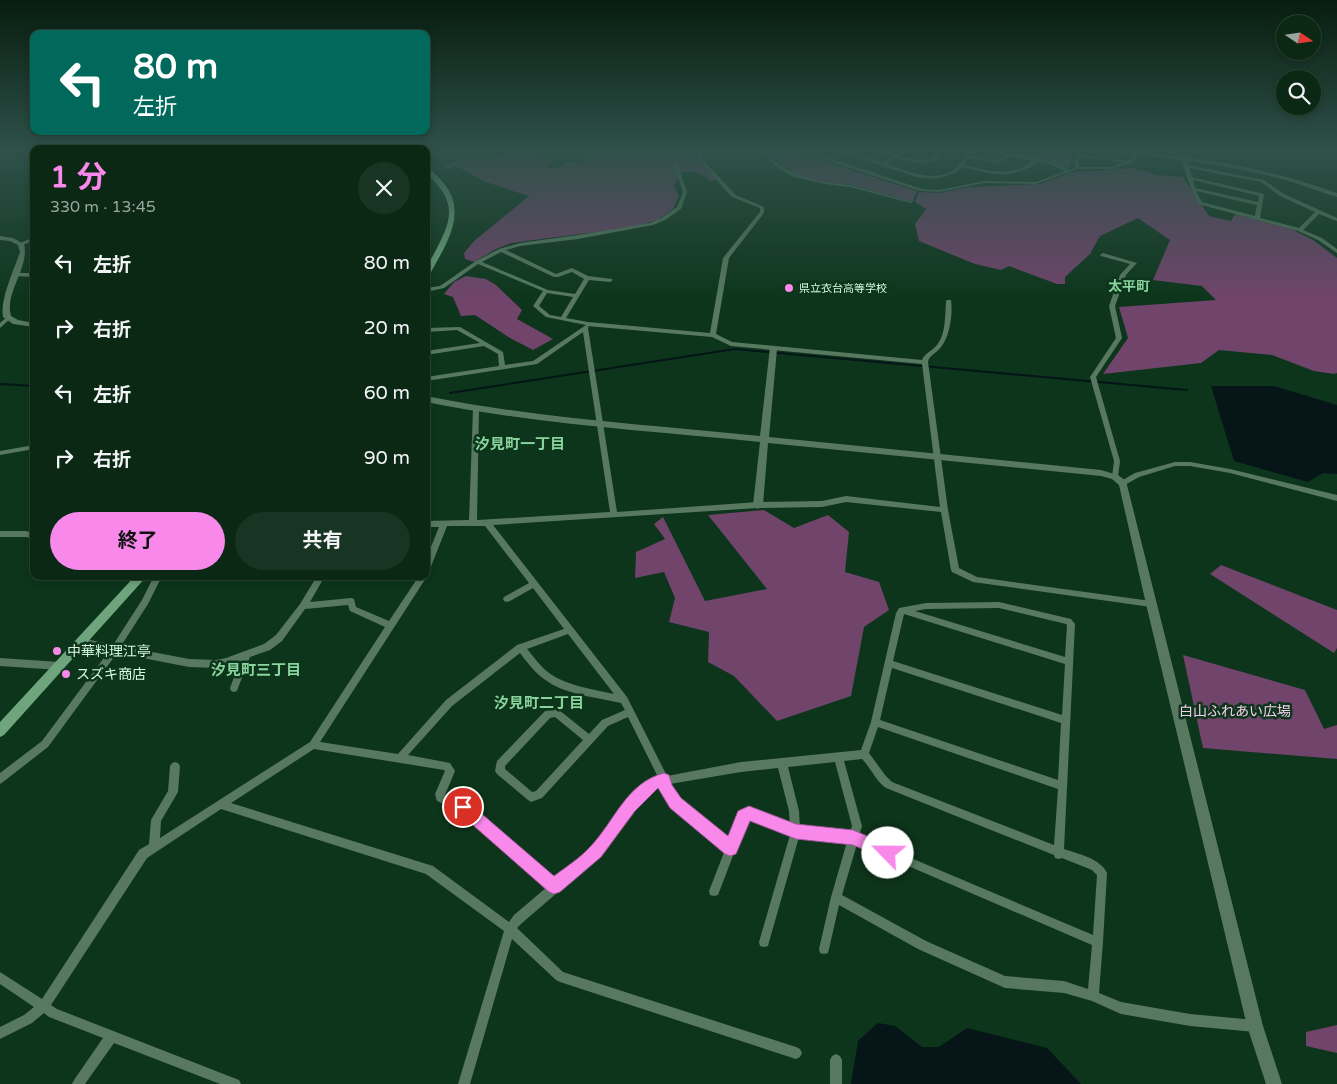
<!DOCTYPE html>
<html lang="ja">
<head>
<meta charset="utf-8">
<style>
  :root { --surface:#0a2814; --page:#183422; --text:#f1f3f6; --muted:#99a6a0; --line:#2a4434; --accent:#f888ea }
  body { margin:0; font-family:"Varela Round","Noto Sans JP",sans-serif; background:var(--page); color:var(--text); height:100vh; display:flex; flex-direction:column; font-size:19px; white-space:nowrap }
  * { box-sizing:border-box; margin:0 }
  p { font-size:16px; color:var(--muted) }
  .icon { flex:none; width:28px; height:28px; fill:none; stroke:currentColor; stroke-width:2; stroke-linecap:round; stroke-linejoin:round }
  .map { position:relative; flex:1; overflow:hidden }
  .details { position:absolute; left:30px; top:145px; width:400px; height:435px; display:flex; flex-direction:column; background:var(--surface); border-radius:10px; box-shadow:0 2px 8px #0003,0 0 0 1px var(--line) }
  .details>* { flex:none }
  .guide { position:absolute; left:30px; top:30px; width:400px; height:105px; border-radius:10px; box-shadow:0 2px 8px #0003,0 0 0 1px var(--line); background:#00695c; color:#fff; overflow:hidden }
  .needle { width:32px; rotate:103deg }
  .buttons { position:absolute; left:1276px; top:15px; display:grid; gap:10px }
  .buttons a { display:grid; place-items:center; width:45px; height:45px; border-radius:50%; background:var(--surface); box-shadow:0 2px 8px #0003,0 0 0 1px var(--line); font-size:25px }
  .pin { position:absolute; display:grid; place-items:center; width:42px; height:42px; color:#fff; margin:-21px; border:2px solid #fff; border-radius:50%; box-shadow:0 1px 5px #0007 }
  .me { position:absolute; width:55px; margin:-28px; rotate:293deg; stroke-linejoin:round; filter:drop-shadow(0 0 4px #0008) }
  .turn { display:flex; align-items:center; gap:18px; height:105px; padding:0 20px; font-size:22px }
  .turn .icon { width:65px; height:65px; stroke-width:2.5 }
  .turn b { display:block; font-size:35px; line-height:42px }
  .round { display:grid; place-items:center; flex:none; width:52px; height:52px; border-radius:26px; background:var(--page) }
  .overview { display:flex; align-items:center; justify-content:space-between; height:85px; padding:0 20px }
  h1 { font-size:30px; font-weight:700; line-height:38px; color:var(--accent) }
  .primary-button { display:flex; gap:10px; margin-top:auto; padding:10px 20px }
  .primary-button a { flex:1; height:58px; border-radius:30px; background:var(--accent); color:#111; font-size:20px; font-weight:700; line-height:58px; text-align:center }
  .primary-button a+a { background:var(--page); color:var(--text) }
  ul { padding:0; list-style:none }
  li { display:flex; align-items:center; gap:15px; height:65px; padding:0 20px }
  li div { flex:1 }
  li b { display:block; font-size:19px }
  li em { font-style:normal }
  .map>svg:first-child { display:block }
  .green { fill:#71446b }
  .water { fill:#051518 }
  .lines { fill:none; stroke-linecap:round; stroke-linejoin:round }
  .stream { stroke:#051518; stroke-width:2 }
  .minor { fill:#587960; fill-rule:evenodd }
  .tertiary { fill:#587960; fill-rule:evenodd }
  .secondary { fill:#6fa57d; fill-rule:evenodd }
  .route { fill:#f888ea; stroke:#a15898 }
  .poi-dot { fill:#f888ea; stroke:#0d351b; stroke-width:2 }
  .labels { text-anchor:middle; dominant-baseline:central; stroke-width:5; stroke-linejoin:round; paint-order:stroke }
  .far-poi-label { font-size:11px; fill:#d4f9dc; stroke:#0d351b; text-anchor:start }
  .far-quarter-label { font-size:14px; font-weight:bold; fill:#89d49d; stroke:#0d351b }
  .poi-label { font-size:14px; fill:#d4f9dc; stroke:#0d351b; text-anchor:start }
  .park-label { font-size:14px; fill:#f4ceee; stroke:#0d351b }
  .neighbourhood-label { font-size:15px; font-weight:bold; fill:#89d49d; stroke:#0d351b }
</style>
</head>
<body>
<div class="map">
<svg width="1337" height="1084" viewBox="0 0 1337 1084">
  <rect width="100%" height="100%" fill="#0d351b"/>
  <path class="green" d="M506,150H532V152L545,158L555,157L557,159L547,165L550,169C557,168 562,168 565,161L579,164L586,160L583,153L588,150H700L697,160L717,180L710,181C701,172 694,171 682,172L674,186L679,196L673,209L657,220L634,227L511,243L496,249L474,262L465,259L464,253L474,241L529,196L486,182L456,166L446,169L443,166L471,155L480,158L503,156L507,152Z
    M763,150H794L798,153L917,191L913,202L853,185L824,182L797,176Z
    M993,150H1065L1072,155L1071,165L1068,168L1050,162Z
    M1133,168L1158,175L1183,177L1209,216L1231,221L1235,214L1291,229L1313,240L1337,258V373L1334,374L1314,371L1272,355L1219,350L1201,363L1103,374L1128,338L1119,307L1216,300L1202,286L1153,280L1170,240L1138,218L1100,236L1090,254L1065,277V284H1057L1009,266L1001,270L975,264L919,241L915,224L926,209L915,202L919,192L940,193L969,187L1040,184L1073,172Z
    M466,276L486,279L496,285L522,310L517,319L553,339L533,350L510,338L475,315L461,316L453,297L444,294L454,282Z
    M764,510L794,528L828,515L849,532L845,572L879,582L889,610L864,627L851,696L777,721L734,676L708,662L709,632L669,622L675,598L664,572L635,578L636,552L665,539L654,524L663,517L705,601L767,589L708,515Z
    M1221,565L1337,610V648L1334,653L1210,574Z
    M1183,655L1305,690L1324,729L1337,725V759L1203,748Z
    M1337,1025V1053L1306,1046V1032Z"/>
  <path class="water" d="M1211,386H1274L1337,405V474L1323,473L1308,482L1234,461Z
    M878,1023L895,1026L922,1047H939L967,1028L1047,1048L1081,1084H851L858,1041Z"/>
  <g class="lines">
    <path class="stream" d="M0,384L34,386
      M450,393L735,349L1187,390"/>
    <path class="minor" d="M560,150H584L571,152Z
      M700,150H704L702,159L736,195L764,207V213L729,258L716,334L732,342L922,360C925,353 932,351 937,345C946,334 945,315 946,301L947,300H951C953,313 950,336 941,347C937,353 929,355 928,362L948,510L959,568L977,577L1151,601L1154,602L1155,604L1154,606L1151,607L973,582L952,572L951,570L941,512L846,502L822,507L758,508L493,525L627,697L667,776L741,762L861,750L871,722L896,613L899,608L926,603L999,602L1071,619L1075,624L1064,849C1078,854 1100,858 1107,873L1103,942L1099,993L1121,1002L1190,1014L1255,1020L1259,1022L1261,1026L1259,1030L1255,1032L1190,1026L1121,1014L1092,1001L1064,993L1005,988L918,949L839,905L829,949L828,953L824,954L820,953L819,949L831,897L847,842L799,837L769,942L768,946L764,947L760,946L759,942L790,835L749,818L747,819L718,895L714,896L710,895L709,891L725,850C703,833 670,813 661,786L654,787L632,808L600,856L522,923L517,928L563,972L796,1047L800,1049L802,1053L800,1057L796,1059L560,982L556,980L512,939L470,1084H458L504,931L426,874L221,809L147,858L51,1005L57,1009L239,1080L241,1084H220L114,1043L85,1084H72L74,1080L103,1038L49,1017L44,1013L32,1023L0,1039V1027L24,1015L34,1007L0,984V972L42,999L139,850L149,844L151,820L168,791L170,766L172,763L175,762L178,763L180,766L178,792L161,821L160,838L310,742L385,627L350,611L348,605L305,609L282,641L270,650L250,657L238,688L237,691L234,692L231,691L230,688L240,661L216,668L189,667L117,653L48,747L3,782L0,784V773L42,741L109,651L79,645L78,642L79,639L82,638L113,645L142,600L154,576H162L148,604L121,646L189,659L216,660L226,658L264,644L276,635L300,604L317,576H325L310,602L351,598L354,599L356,607L389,621L419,576H426V575L427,576L426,578L320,742L398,754L446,700L517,645L564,629L533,588L510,601L507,602L504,601L503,599L504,597L529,583L485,526H447L430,569L429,571L426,572V559L439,527H426V521L469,520L473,409L476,407L479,409L477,520L610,512L583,332L537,364L426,381V377L499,366L498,354L484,346L426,355V351L480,343L457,330L426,332V328L460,327L503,352L505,365L533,361L586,325L546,317L533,306L543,291L478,264L444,288L426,292V288L440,286L476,261L499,249L520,243L578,235L650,223L661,218L677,207L683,192L673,163L675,162L677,163L687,192L681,209L665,220L653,225L578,239L520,246L506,250L556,274L572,268L588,276L612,279L613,280L610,282L589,280L566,318L588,322L710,333L723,258L760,212V208L732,197L698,160ZM501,252L554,277H558L572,272L584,279L575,294L548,290L482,262ZM547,293L573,297L561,317L550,315L539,306ZM587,326L712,337L731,346L922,364L940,507L846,496L822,501L758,502L617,512L588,328L589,327ZM999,608L1066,624L1067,625L1065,657L915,611L926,609ZM904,614L1065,664L1062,715L893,661ZM568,634L614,694C592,689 567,686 549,673C540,666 534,657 527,649ZM520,653C527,662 534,672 544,679C565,695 596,697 621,703L625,710L602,720L589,734L559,710L556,709L545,711L497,761L495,771L497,774L528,800L531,802L542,798L608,726L628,717L658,777C632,782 609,829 593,848C583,859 567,870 555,881L466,804L445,795L455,771L450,763L408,755L452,706ZM892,668L1061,723L1058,780L880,720ZM555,717L583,740L536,791L532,792L505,769V766L550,718ZM878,727L1058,789L1054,845L892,782L885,775L869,753ZM314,749L444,770L445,771L435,794L437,801L460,811L547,887L514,915L509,922L433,866L231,803ZM862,759C871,768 875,780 886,788L1054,855L1055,858L1059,859L1062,858L1092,870L1097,875L1093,935L859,836L862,826L844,761ZM835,762L852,826L850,833L800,828L799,811L788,767ZM778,768L789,811L790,825L749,808L740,813L729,840C709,825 679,808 670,784L741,772ZM857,844L1092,945L1088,989L1064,981L1005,976L926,941L842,895Z
      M757,150H761L786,169L798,175L825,182L850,185L913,202L911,203L850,187L825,184L794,177L782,171Z
      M801,150H806L922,189L940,190L984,181L1036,182L1065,171L1050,164L1038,162C1012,181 991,174 962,167C950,179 932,180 916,177L838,150H843L883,163L893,156L877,151V150H882L896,155L903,150H907L899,156L922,161L933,158L937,150H941L937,160C923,165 910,162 897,158L887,164C908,171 940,186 958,166C963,162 965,155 968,150H972L969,155L998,161L1005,155L986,150H992L1053,162L1069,170L1076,167L1074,161L1077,155L1100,157L1102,158L1100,159L1080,157L1078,161L1080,167H1112L1122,163L1106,160V158L1126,161L1133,158L1134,151L1138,152L1137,160L1131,162V164H1127L1113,169H1078L1036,184L984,183L940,192L920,191L816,157ZM1009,156L1033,161C1010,178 990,171 964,165L968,158L999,163Z
      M1181,155L1185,156L1188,165L1264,180L1284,194L1337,218V221L1319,214L1303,230L1322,238L1337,249V253L1318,240L1298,231L1198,204L1187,178ZM1189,168L1261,182L1280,196L1315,212L1299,228L1260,218L1264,194L1192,177ZM1193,180L1259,196L1258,202L1195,188ZM1196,191L1257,205L1255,216L1202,202Z
      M34,237V240L23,245L18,244Z
      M1103,253L1137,263L1126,275L1115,306L1122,338L1096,377L1120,461L1118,477L1115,480L1112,477L1114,461L1090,377L1116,338L1109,306L1120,275L1130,264L1101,256L1100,255Z
      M16,273H34V277L14,276V274Z
      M8,316L10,317V319L0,328V323Z
      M34,445V449L0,455V451Z
      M1175,462H1190L1230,469L1337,495V501L1230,473L1190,466H1175L1139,477L1123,486L1119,483L1121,481L1135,473Z
      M0,531H26L34,533V539L26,537H0Z
      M0,658L60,662L63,663L64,666L63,669L60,670L0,666Z
      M836,1054L840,1056L842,1060V1084H830V1060L832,1056Z"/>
    <path class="tertiary" d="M1108,150C1125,148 1144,152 1161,154C1222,161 1280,172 1337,193V197C1317,191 1298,183 1278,178C1224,164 1167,158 1111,152Z
      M0,236L13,238L24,244C30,268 4,292 11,316L18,320L34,323V327L13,324L3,317C0,299 14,270 20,252L18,245L10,241L0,240Z
      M770,347H776L777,349L769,437L1101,470L1118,475L1126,481L1263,1026L1282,1084H1266L1247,1026L1146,604L1119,485L1112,479L1101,476L768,443L763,505L758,509L753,505L760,442C648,431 536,424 426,402V396C536,418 649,425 760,436Z"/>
    <path class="secondary" d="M426,167C432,170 437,176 441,180C470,211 446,244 430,274L426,276C426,265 432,258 437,248C455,214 454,199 426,173Z
      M135,576H147L4,735L0,737V722Z"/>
  </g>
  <linearGradient id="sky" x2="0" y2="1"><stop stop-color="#071d0f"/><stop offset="0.5" stop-color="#2f514a"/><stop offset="1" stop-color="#2f514a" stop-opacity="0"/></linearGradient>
  <rect width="1337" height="301" fill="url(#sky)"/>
  <path class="route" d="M664,773L669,775L672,785L681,798L728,836L738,811L749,806L796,824L853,830L893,847L895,853L893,858L888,860L853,845L796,839L750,821L736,854L730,856L725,854L670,808L658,788L635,811L601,857L560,892L554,894L549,892L458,812L456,807L458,802L463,800L468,802L554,876C566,867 580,858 590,847C615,821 626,783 664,773Z"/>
  <g class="poi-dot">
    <circle cx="789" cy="288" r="5"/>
    <circle cx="57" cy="651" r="5"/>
    <circle cx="66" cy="674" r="5"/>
  </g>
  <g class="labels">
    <g class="far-poi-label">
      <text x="799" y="288">県立衣台高等学校</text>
    </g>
    <g class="far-quarter-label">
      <text x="1129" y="286">太平町</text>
    </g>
    <g class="poi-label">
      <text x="67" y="651">中華料理江亭</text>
      <text x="76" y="674">スズキ商店</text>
    </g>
    <g class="park-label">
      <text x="1235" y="711">白山ふれあい広場</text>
    </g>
    <g class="neighbourhood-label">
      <text x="520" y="444">汐見町一丁目</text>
      <text x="256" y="670">汐見町三丁目</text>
      <text x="539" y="703">汐見町二丁目</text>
    </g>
  </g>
</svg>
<div class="buttons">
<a><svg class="needle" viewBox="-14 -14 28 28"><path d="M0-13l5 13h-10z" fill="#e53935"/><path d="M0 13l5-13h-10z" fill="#99a6a0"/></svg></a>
<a><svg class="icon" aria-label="search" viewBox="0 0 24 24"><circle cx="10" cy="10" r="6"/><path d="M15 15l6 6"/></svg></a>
</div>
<div class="pin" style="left:463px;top:807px;background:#d93025"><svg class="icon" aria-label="arrive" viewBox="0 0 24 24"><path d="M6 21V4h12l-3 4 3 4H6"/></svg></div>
<svg class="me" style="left:888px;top:853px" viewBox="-20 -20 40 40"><circle r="19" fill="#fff"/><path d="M0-13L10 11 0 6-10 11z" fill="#f888ea"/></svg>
<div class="guide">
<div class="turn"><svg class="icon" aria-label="left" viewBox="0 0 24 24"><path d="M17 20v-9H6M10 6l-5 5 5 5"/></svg><div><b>80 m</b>左折</div></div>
</div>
<section class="details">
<div class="overview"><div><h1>1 分</h1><p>330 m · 13:45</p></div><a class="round"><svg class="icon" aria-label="close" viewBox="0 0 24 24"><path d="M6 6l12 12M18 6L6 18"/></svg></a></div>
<ul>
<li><svg class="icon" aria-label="left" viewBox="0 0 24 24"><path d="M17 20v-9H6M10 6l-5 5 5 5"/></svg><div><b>左折</b></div><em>80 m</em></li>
<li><svg class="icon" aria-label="right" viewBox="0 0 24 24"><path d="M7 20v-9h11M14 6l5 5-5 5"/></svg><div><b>右折</b></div><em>20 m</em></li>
<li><svg class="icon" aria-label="left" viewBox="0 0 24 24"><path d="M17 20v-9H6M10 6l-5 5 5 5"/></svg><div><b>左折</b></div><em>60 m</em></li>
<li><svg class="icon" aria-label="right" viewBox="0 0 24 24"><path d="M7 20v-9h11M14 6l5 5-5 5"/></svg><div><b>右折</b></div><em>90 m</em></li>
</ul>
<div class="primary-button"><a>終了</a><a>共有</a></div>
</section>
</div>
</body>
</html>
